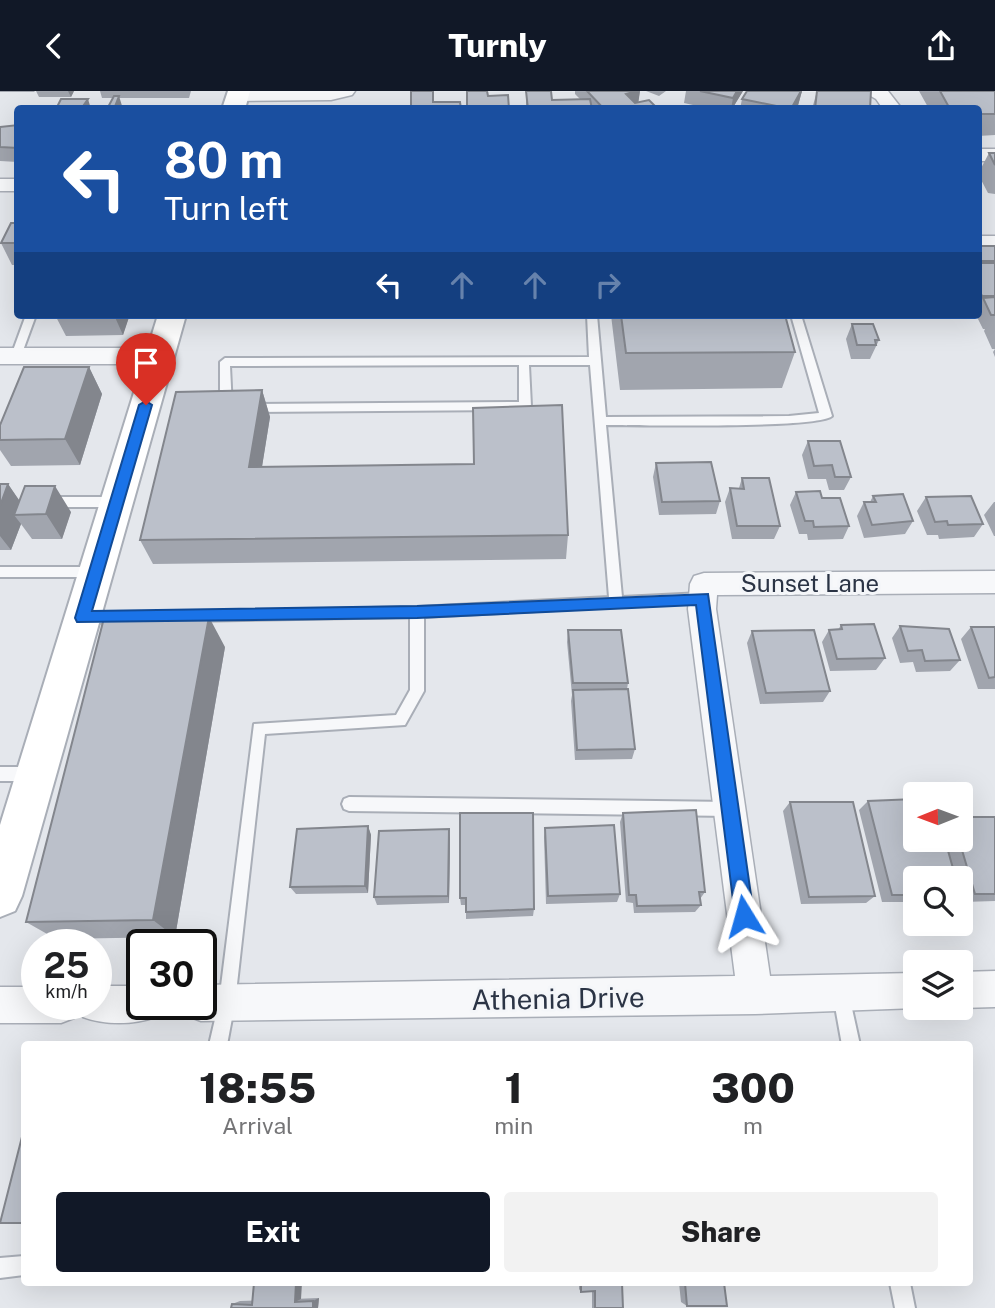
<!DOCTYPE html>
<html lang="en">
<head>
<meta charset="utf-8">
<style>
  :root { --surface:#fff; --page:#f2f2f2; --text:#202124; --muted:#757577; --accent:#111827 }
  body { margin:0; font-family:"Public Sans",sans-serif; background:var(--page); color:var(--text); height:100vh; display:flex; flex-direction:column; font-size:26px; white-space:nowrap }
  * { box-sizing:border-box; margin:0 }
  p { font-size:23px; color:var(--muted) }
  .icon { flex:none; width:38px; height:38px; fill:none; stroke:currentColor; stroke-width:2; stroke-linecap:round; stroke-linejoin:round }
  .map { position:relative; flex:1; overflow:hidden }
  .details { position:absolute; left:21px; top:950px; width:952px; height:245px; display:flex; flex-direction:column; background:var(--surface); border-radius:7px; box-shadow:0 7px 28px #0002 }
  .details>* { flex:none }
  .hud { position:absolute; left:14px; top:14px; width:968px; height:214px; border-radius:7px; box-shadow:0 7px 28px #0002; background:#1a4fa0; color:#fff; overflow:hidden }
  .needle { width:46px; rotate:269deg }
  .tools { position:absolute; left:903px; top:691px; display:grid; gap:14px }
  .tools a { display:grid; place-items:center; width:70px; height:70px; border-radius:7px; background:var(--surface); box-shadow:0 7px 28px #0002; font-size:35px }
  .speed { position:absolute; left:21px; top:838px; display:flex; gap:14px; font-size:35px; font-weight:700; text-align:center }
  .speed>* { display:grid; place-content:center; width:91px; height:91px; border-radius:50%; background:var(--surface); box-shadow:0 7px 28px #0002; line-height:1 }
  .speed small { font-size:18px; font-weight:400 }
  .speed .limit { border:4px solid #111; border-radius:10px; background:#fff; color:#111 }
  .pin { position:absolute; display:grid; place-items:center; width:60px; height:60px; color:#fff; margin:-72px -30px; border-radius:50% 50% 50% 0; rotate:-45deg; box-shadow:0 0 7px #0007 }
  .pin .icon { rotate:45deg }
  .me { position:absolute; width:77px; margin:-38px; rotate:352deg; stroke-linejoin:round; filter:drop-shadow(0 0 5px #0008) }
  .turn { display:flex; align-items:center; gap:24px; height:147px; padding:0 35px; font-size:32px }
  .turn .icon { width:91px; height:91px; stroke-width:2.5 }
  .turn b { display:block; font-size:49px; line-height:60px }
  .lanes { display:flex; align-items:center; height:66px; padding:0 35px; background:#0003; justify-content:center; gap:35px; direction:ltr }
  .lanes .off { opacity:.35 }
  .eta { display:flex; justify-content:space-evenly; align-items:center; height:119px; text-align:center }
  .eta b { font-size:42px; font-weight:800; line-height:49px }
  .primary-button { display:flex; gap:14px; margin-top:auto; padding:14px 35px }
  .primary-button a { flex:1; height:80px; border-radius:7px; background:var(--accent); color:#fff; font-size:28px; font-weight:800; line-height:80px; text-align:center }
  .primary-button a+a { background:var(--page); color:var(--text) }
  header { display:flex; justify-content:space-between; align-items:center; height:91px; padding:0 35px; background:var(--accent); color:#fff; font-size:32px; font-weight:800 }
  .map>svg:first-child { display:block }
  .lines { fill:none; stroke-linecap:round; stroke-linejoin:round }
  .service-casing { stroke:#a9aeb7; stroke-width:4 }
  .minor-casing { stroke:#a9aeb7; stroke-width:3 }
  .secondary-casing { stroke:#a9aeb7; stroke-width:4 }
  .service { fill:#f7f8fa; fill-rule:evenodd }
  .minor { fill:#f7f8fa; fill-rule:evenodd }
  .secondary { fill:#fff; fill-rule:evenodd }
  .wall { fill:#a1a5ae }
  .shaded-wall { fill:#83868d }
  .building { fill:#bbc0ca; stroke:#83868d; stroke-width:2 }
  .route { fill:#1a73e8; stroke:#114b97; stroke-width:2 }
  .labels { text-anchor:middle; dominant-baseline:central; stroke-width:6; stroke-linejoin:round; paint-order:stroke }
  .street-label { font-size:24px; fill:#2b3445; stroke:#f4f6f9 }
  .near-street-label { font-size:28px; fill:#2b3445; stroke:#f4f6f9 }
</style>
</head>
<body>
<header><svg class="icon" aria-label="back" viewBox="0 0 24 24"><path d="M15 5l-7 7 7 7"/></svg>Turnly<svg class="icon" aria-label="share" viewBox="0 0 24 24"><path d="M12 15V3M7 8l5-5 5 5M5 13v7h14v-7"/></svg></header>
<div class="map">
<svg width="995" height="1217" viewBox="0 0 995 1217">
  <rect width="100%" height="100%" fill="#e4e7ec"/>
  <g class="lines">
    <defs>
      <path id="service" d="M26,224H36L21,265L16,269L11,265Z
        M587,224H597L606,326L789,325L819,322L791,224H801L832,325C818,338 638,334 606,334L622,506L702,502L709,507L707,511L424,526V600L405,634L265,643L235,911L227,954H209L219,911L254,633L396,624L410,599V526L84,532L79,531L77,527L79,523L417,516L609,506L590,274H529L531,315L525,319L250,321L244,317L250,313L519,311V274L230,275L232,317L226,321L220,317V271L225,267L589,266Z
        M47,406H117L123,411L117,416H47L41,411Z
        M0,476H95L101,481L95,486H0Z
        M0,676H34L39,678L41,683L39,688L34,690H0Z
        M349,706L730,711L735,713L738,718L735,723L730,725L349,720L344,718L342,713L344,708Z
        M841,896L847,898L849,904L860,954H842L833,904L835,898Z
        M24,1165V1184L0,1187V1167Z
        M890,1192H910L915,1217H895Z"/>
      <path id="minor" d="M236,0H355L352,4L331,9L237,10L228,5Z
        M862,0H888L902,18H883L876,8Z
        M978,58H995V70H978Z
        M0,88H18V100H0Z
        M978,145H995V157H978Z
        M0,257H160L168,260L171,265L168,270L160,273H0Z
        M995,480V502L717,504L716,518L770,885L915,882L917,917L755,923L201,930L188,925L184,914H201V894L735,885L688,518L690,493L694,485L704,482Z
        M995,880V916L961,917V881Z
        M96,895H142V914H160L155,926C134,934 104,934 83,926L79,915L74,927L61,932H0V896H37V914H96Z"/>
      <path id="secondary" d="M228,0H250L245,18H222Z
        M158,224H186L22,805L15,820L0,826V734Z"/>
    </defs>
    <use href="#service" class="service-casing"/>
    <use href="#minor" class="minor-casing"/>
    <use href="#secondary" class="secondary-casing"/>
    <use href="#service" class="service"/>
    <use href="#minor" class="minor"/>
    <use href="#secondary" class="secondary"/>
  </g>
  <path class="wall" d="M0,0H35L34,1H0Z
    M36,0H74L71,6H39Z
    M100,0H191L189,7H102Z
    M526,0L552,9L580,8L575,3V0H640L638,11L658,18H526Z
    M646,0H666L659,5Z
    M686,0H743L732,18H711L684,12Z
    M747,0H802L797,18H740L742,8Z
    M817,0H871L870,18H812Z
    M919,0H995V44L978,45V18H929Z
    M18,34V71L0,70V36Z
    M989,62H995V103L988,102L978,83Z
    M18,132V174H12L1,152Z
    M978,155H995V266L993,261L995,258H992L984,240L985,238H983L976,224H978Z
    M55,224H128L129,226L123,244L66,245Z
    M611,224H785L795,261L782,297L620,299Z
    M853,224H887L885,228H854Z
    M921,224H949V226L922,227Z
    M852,233L879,249L870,268H851L846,248Z
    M89,276L102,303L80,374L11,375L0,359V334Z
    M262,299L270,326L262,375L568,444L566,468L153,473L140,449Z
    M808,350L851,386L844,399H829L826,388H808L802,364Z
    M656,372L720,410L716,423L659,424L653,386Z
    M742,387L780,435L774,448H732L725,411L730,397H739Z
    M0,393H8L19,410L71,421L62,448H32L21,433L11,459H0Z
    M796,401L822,407L849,435L843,448L808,449L807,443H799L790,414Z
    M873,405L913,430L905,443L864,447L857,425L864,411H870Z
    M926,406L983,433L974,446L939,448L938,444H927L917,420Z
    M994,411H995V445H994L984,424Z
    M841,534L885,567L876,579L830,580L822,551L829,539H838Z
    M900,535L960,569L950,580L916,581L913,571L900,572L892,547Z
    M971,536H995V598H978L961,548Z
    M568,539L628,592L627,598L635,658L632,668L575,669L571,610L572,604L567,551Z
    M752,540L830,600L823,611L760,613L747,552Z
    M225,556L175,846L56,848L26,831Z
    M868,710L915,788V811H882L859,719Z
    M790,711L875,805L866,812L801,813L783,720Z
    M460,722L534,818L533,825L466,828V814H461L460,807Z
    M623,722L705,801L700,808L701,814L695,821L634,822L633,812L626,811L620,731Z
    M995,726V810L963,811L961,802V788H956L945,749H961Z
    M368,735L371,744L368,802L296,803L290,796Z
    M545,737L620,803L617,811L546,813L544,746Z
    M449,738L450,747L449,812L377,814L374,806Z
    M579,1192H622L623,1217H592V1201H581L579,1198Z
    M679,1192H724L687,1215L681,1211Z
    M319,1207L318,1217L232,1213L240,1210Z"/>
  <path class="shaded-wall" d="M68,0H74L71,6Z
    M637,0H640L638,14L626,3Z
    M737,0H743L732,18H731L733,7Z
    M801,0H802L797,18H791Z
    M119,5L123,18H114Z
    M88,8L91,18H81Z
    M114,224H128L129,226L123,244Z
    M89,276L102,303L80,374L65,348Z
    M262,299L270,326L258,401L249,376Z
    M8,393L26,419L14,424L21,433L11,459L0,445V415Z
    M55,395L71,421L62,448L46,423Z
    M209,526L225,556L175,846L153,829Z
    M368,735L371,744L368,802L365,795Z
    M449,738L450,747L449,812L448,805Z
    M296,1192H302L301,1208L295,1211Z
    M319,1207L318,1217H313V1210Z"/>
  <path class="building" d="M411,0H433V11H460L461,18H411Z
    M467,0H487L488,5L508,4L509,18H467Z
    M526,0H551L552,9L590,8L592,18H528Z
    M587,0H637L626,3L635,12L649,9L658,18H604Z
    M700,0H737L733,7Z
    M747,0H801L791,18L742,8Z
    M817,0H871L870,18H815Z
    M940,0H995V23H978V18H950Z
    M114,5H119L114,18H107Z
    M61,8H88L81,18H56Z
    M126,17H173L126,18Z
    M18,34V57L0,56V36Z
    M989,62H995V74Z
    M11,132H18V152H1Z
    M978,155H995V170H978Z
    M978,172H995V205H982L978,197Z
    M995,206V224H991L983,207Z
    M621,224H785L795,261L626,262Z
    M852,233H873L879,249H875L876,254H857Z
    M24,276H89L65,348L0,349V334Z
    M262,299L249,376L474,373L473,317L562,314L568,444L140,449L176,301Z
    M808,350H840L851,386H835L832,374L814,375Z
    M711,371L720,410L662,411L656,372Z
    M742,387H769L780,435H737L730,397L744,398Z
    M0,393H8L0,415Z
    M25,395H55L46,423L14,424Z
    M820,400L822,407H840L849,435L814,436L813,430H805L796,401Z
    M903,403L913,430L872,434L864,411H876L873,405Z
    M971,405L983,433L948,434L947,430L935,431L926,406Z
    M209,526L153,829L26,831L104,527Z
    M874,533L885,567L837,568L829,539L842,538L841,534Z
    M900,535L949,538L960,569L925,570L922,559L908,560Z
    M971,536H995V586L989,587Z
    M568,539H621L628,592H573Z
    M814,539L830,600L766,602L752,540Z
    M628,598L635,658L577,659L573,599Z
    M915,708V749H945L956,788H915V804H892L868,710Z
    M790,711H853L875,805L809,806Z
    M696,719L705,801H699L701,814L637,815L636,804H629L623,722Z
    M460,722H533L534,818L466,821V807H460Z
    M961,726H995V803H975L959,749H961Z
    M614,734L620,803L548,805L545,737Z
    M368,735L365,795L290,796L297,738Z
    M449,738L448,805L374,806L379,740Z
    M24,1038V1132H0Z
    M254,1192H296L295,1211L313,1210V1217H231L232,1213L252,1214Z
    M581,1192H622L623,1217H595V1200L581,1201Z
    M685,1192H724L727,1215H687Z"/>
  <path class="route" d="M146,310L152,314L92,520L417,515L708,503L754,825L751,831L744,834L738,831L735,825L696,514L417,527L77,531L75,527L139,314Z"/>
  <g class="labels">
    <g class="street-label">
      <text x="810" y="492">Sunset Lane</text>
    </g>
    <g class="near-street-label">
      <text transform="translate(558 907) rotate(-1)">Athenia Drive</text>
    </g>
  </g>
</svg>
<div class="tools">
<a><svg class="needle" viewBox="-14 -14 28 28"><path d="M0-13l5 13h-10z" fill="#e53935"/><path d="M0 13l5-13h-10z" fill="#757577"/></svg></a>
<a><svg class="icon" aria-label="search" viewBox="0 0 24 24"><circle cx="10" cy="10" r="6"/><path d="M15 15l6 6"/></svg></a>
<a><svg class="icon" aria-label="layers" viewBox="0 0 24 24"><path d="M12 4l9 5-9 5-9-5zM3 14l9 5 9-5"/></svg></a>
</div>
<div class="speed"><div>25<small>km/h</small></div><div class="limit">30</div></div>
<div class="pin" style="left:146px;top:314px;background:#d93025"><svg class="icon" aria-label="arrive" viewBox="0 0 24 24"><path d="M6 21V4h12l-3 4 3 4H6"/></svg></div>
<svg class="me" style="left:744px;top:825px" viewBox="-20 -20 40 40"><path d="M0-17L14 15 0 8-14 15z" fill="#1a73e8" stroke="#fff" stroke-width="4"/></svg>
<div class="hud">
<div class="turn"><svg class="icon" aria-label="left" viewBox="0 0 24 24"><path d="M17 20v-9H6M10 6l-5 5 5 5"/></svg><div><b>80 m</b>Turn left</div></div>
<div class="lanes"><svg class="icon" aria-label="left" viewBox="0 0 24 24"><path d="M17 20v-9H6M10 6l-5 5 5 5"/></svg><svg class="icon off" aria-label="ahead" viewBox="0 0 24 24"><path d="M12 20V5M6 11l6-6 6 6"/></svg><svg class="icon off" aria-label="ahead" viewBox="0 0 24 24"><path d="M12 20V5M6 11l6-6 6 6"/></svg><svg class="icon off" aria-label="right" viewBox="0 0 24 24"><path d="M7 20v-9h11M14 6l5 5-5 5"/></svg></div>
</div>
<section class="details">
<div class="eta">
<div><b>18:55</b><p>Arrival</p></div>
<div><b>1</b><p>min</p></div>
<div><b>300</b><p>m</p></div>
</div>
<div class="primary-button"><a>Exit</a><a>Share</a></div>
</section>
</div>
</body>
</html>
